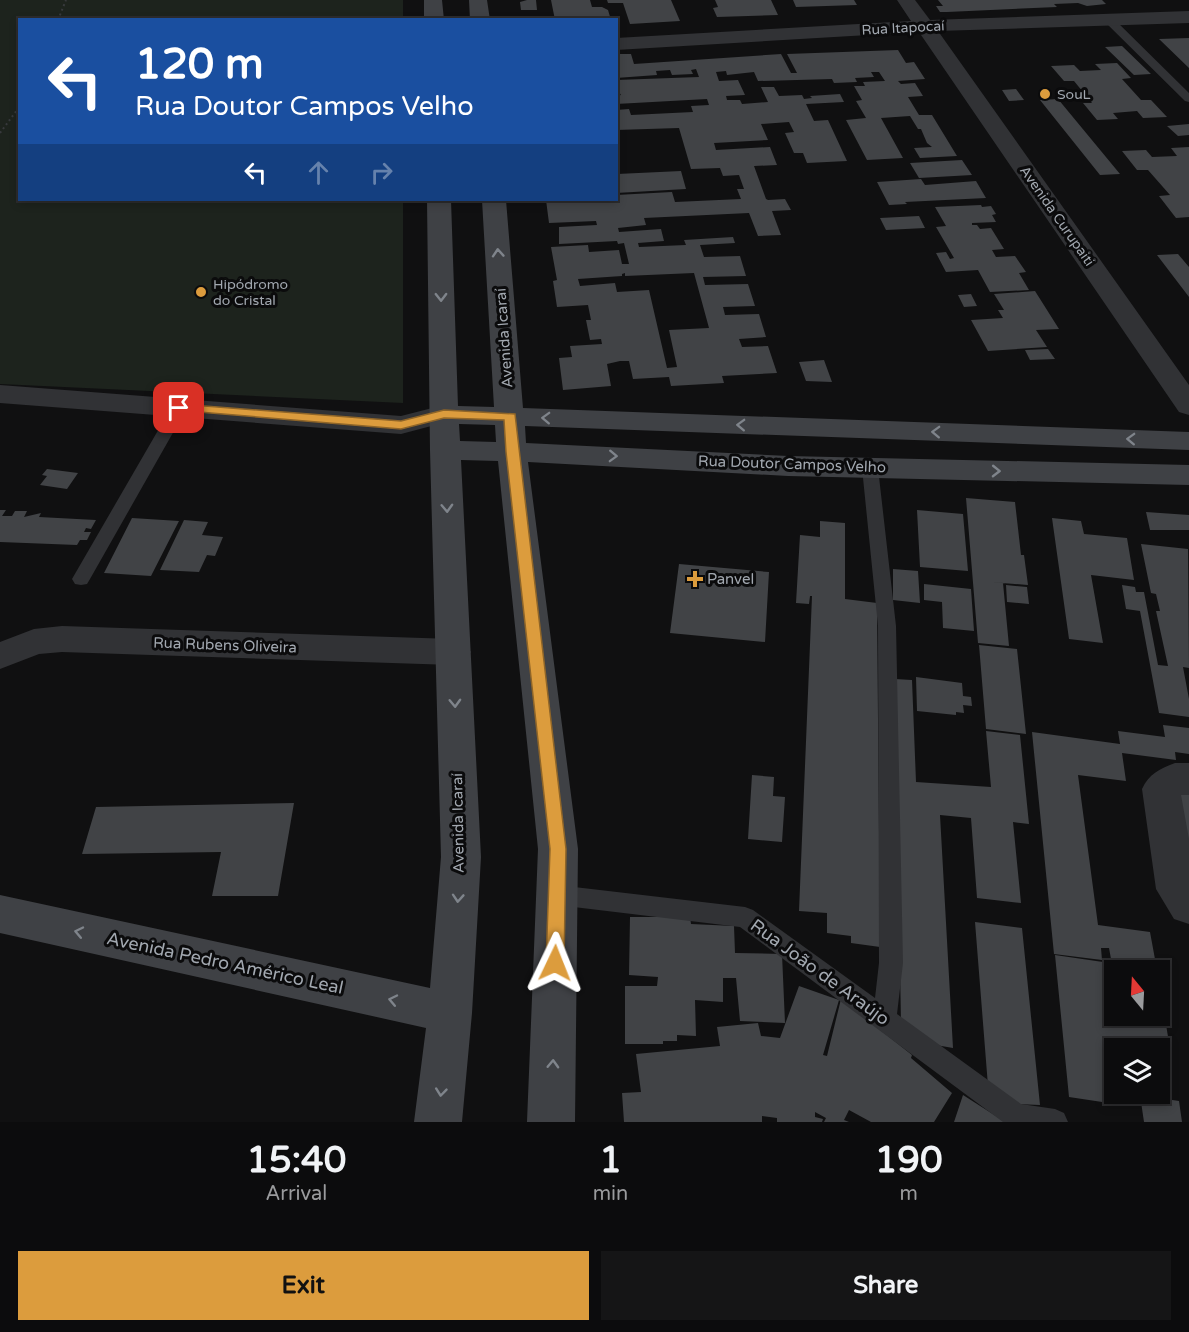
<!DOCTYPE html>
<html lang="en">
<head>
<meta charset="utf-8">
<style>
  :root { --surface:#0c0c0d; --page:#151516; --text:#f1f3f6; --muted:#9a9b9d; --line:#2c2c2e; --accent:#dc9c3d }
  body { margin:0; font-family:"Varela Round",sans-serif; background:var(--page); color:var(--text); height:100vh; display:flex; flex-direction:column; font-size:22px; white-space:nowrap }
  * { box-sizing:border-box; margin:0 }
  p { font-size:20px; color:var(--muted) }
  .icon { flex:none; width:33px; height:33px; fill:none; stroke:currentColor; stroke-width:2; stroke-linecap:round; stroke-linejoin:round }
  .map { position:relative; height:1122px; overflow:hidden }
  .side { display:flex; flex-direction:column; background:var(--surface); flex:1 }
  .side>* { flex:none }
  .top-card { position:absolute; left:18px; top:18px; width:600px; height:183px; border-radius:0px; box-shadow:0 3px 9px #0003,0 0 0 2px var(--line); background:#1a4fa0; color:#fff; overflow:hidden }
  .needle { width:39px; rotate:342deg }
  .buttons { position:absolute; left:1104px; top:960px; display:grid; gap:12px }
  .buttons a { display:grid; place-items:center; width:66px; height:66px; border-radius:0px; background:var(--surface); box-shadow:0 3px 9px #0003,0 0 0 2px var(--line); font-size:30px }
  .pin { position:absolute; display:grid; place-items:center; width:51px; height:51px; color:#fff; margin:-26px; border-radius:12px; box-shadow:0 3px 9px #0006 }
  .me { position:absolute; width:66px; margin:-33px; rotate:2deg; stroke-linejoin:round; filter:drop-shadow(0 0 4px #0008) }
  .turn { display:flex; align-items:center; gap:21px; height:126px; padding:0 18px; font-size:27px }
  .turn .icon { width:78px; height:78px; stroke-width:2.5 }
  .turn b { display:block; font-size:42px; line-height:51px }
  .lanes { display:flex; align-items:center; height:57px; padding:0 18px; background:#0003; justify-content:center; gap:30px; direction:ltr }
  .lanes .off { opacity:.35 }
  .eta { display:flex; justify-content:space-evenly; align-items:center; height:102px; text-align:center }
  .eta b { font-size:36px; font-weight:800; line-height:42px }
  .primary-button { display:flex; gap:12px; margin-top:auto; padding:12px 18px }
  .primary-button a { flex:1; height:69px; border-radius:0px; background:var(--accent); color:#111; font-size:24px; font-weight:800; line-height:69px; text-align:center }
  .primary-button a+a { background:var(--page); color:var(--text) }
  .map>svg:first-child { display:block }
  .green { fill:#1d231d }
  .building { fill:#414346; fill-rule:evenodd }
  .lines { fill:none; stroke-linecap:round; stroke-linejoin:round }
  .path { stroke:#37393c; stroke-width:2; stroke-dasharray:2 3; stroke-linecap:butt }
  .service { fill:#313235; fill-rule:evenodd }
  .minor { fill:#313235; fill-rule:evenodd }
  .secondary { fill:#3f4145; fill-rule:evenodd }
  .oneway { stroke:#7f848b }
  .route { fill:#dc9c3d; stroke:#8f6528; stroke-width:1.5 }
  .poi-dot { fill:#dc9c3d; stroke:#0b0b0c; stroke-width:2 }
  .labels { text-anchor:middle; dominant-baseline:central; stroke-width:6; stroke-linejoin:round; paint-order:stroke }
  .far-street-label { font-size:14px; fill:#a2a8b0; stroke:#0b0b0c }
  .far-poi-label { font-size:14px; fill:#a2a8b0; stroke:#0b0b0c; text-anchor:start }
  .street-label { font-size:15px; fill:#a2a8b0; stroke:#0b0b0c }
  .poi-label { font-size:15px; fill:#a2a8b0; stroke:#0b0b0c; text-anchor:start }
  .near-street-label { font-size:18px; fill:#a2a8b0; stroke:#0b0b0c }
</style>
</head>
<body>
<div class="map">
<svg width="1189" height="1122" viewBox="0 0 1189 1122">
  <rect width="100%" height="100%" fill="#101011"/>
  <path class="green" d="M0,0H403V19L20,20V200H403V403L0,384Z"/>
  <path class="building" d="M527,0H536L537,10H521L520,2Z
    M551,0H590L592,7H602L608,10L611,20H555Z
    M607,0H671L680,21L630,24L623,3H608Z
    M715,0H771L778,15L717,17L713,8L718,7Z
    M793,0H854L857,5L796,7Z
    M938,0H1102L1106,4L1087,6L1078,3L1054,4L1057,7L947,12H940L936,6H943Z
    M1189,38V68L1159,39Z
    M1122,46L1151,74L1134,75L1105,47Z
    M898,50L906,63L914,62L925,79L898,81L901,84L915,83L923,96L908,97L919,115H932L957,156L920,158L914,148L932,147L927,143L921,129H918L910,116L881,118L903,158L867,160L846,120L866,118L856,101L862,100L854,86H865L863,82L885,81L879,72H871L874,77L855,78L857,82L834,83L832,79L758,81L754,72L727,75L726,71L716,72L719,81L738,80L745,95L726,96L727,100H740L742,104L768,102L761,87H774L779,96L802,95L804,99L812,98L810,96L840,94L844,102L806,104L814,121L828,120L847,161L807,163L803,153H794L785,133L794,132L789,122L761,124L768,140L714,143L716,150L770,147L777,165L754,166L766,199L768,200L785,199L791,210L772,211L781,235L758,236L749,213L644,218L646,225L618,228L619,232L661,229L664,241L638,243L639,247L686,245L684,240L733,237L735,243L700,245L704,257L740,256L746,276L703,277L705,285L748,284L755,306L723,307L725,315L759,314L766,337L739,339L742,347L768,346L777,373L722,376L724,383L671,386L669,377L633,379L629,361H620L607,364L611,386L563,390L559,358L572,357L570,346L602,344L601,339L590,340L586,320H591L588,305L557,307L553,281L557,280L551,247L588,245L589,252L619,250L622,264H629L624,243L618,244L617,241L559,244V227L597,225L596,221L549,223L546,200H616V195L672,192L675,202L741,199L737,189H744L739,175L723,176L720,168L691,169L679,128L616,130V110L629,109L631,115L693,112L691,106L709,105L707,99L616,104V96L621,95L616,88V80L699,77L696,69L691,70L693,74L672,75L670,70L656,71L657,75L616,78V54H631L634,64L781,54L791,73H797L787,54ZM625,273V276L694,273L709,328L669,330L677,367L667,368L649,290L617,292L615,283L580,286L578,279L622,276V274Z
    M1117,63L1131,78L1122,79L1141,100H1151L1167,117L1143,118L1137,111L1113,113L1118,119L1097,120L1083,103H1092L1074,81H1064L1051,66L1074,65L1080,71L1101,70L1095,64Z
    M1016,89L1024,100L1009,101L1002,90Z
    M1058,99L1120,174L1100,175L1040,100Z
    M1189,124V135L1178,136L1167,126Z
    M1189,147V217L1176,218L1159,196L1170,195L1148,170H1137L1122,151L1146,150L1152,157L1177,156L1171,148Z
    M962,160L972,175L919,178L910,163Z
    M681,171L686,189L616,193L617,174Z
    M921,179L925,185L976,181L986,198L905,202L907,204L889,205L877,182Z
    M981,205L982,207L991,206L996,214L992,215L996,222L972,223V225H977L980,229L991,228L1004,249L992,250L996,257L1015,256L1026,272L1019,273L1029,290L990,292L978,270L946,272L936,253L946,252L950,259L954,258L936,227L946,226L935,207Z
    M919,216L925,228L886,230L880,218Z
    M1178,254L1189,267V297L1157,255Z
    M1035,291L1059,329L1036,330L1047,347L988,351L971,320L1003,318L998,310H1004L994,294Z
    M971,294L977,306L964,307L958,295Z
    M1048,349L1055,359L1030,360L1025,350Z
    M824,360L832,382L806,381L799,362Z
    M47,469L78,473L67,489L40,485L47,476L42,475Z
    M966,498L1015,502L1021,555H1024L1028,585L989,582L1003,583L1009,646L978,643Z
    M0,510H6L2,516H12L15,511H27L24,517L41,513L39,517L96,520L91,529L86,528L84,532H91L87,540H80L77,545L0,542Z
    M917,510L963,514L968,571L920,567Z
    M1146,512L1189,515V530H1150Z
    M132,518L179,521L151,576L104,573Z
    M1052,518L1081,521L1084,534L1127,538L1134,580L1091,575L1103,643L1069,639Z
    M184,520L208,522L202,535L223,537L215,556L207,555L199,572L160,570Z
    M820,521L845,523V599L877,603L880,947L851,943V936L827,933V913L799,911L812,596H810L809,604L796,603L800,535L820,537Z
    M1141,544L1188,549L1189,668L1183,667L1189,699V717L1159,713L1140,611L1126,609L1122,585L1135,587L1136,592H1144L1158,665L1168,666L1156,611H1160L1156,594L1151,593Z
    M679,564L769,572L765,642L670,633Z
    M893,569L918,571L920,603L893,600Z
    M924,584L971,589L974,631L943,628L942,602L924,600Z
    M1006,585L1027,587L1029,604L1007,602Z
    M979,645L1017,649L1026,734L986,729Z
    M916,677L962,683L963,696L971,697L972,706L963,705L964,713L956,712V715L917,711Z
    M895,679L912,680L916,782L991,787L986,731L1020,735L1029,824L1013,822L1021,903L977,898L971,818L940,815L953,1048L930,1044L901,1024Z
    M1163,725L1189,728V754L1175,752L1176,760L1122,753L1126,781L1078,775L1098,925L1150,932L1157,970H1113L1109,948H1101L1102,960L1054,954L1032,732L1120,744L1118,731L1165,737Z
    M752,775L774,777L773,796L785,797L782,842L748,839Z
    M1177,790L1189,792V847Z
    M294,803L278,896H212L221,852L82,854L96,807Z
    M630,917H690L691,924L734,926L735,953L782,954L785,1023L740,1021L736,978H723V1002L695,1000L696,1036L677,1035V1041H663V1044H625V986H657L658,977L629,975Z
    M975,922L1022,928L1040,1105L1013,1104L988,1086Z
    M1055,955L1103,962L1107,998L1114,999V1016H1160L1161,994L1172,1061L1160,1060V1048H1114V1094H1120L1122,1105L1069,1097Z
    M799,986L839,1000L823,1055L827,1056L841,999L912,1055L911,1058L952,1093L934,1122H871L849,1110L844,1120L849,1122H824L826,1118L815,1112V1117L823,1119L822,1122H777V1118L762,1116V1122H624L622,1093L641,1092L636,1054L720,1046L717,1027L758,1023L761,1036L780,1038Z
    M963,1095L999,1118L1006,1122H954Z
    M1140,1095L1179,1101L1182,1122H1144Z"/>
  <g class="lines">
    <path class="path" d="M58,20L66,0
      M0,133L20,106"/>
    <path class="service" d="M1109,17L1113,18L1189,93V102L1185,101L1105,22V18Z
      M179,403L187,408L90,579L87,584L81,585L75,584L72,579L171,408Z
      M870,463L876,464L878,468L896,626L903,963L897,1014L1021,1104L1055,1109L1064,1113L1068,1122H1003L740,927L557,905L549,902L546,895L549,888L557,885L745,907L753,910L875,998L879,963L878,626L862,468L864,464Z"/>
    <path class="minor" d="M897,0H915L930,20L1189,11V23L938,31L1189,385V415L1179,412L919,32L616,50V38L911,21Z
      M0,385L401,416L444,405L454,408L459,414L454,420L401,434L0,403Z
      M62,626L453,639L465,643L471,652L465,661L453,665L62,652L39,654L0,669V642L34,629Z
      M1175,763H1189V795H1181L1189,839V924L1174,919L1156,889L1142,789C1149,774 1159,769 1175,763Z"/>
    <path class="secondary" d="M424,0H442L444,20H424Z
      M469,0H487L490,20H470Z
      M427,200H451L458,406L494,407L482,200H506L523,408L1189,432V450L525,426L526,443L788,456L1189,465V485L788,476L528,462L578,849L575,1122H527L538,849L498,461L461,460L481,857L472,1013L462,1122H414L426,1028L0,933V895L430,988L441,857L430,450ZM459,424L495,425L496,442L460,441Z"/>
  </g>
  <defs><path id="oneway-chevron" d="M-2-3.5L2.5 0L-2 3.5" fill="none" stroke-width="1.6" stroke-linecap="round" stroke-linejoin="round" transform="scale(1.5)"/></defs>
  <g class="oneway">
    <use href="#oneway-chevron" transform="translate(498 253) rotate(-94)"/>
    <use href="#oneway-chevron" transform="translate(441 297) rotate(89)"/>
    <use href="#oneway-chevron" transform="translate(546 418) rotate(-178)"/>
    <use href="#oneway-chevron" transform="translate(741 425) rotate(-178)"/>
    <use href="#oneway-chevron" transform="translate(936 432) rotate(-178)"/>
    <use href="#oneway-chevron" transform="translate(1131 439) rotate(-178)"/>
    <use href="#oneway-chevron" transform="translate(613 456) rotate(2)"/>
    <use href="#oneway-chevron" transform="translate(996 471) rotate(1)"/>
    <use href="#oneway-chevron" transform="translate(447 508) rotate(88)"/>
    <use href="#oneway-chevron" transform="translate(455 703) rotate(88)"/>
    <use href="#oneway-chevron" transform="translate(458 898) rotate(94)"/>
    <use href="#oneway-chevron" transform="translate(79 932) rotate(-168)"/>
    <use href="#oneway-chevron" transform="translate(393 1000) rotate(-168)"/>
    <use href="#oneway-chevron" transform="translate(553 1064) rotate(-88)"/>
    <use href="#oneway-chevron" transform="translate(441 1092) rotate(96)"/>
  </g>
  <path class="route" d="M179,404L401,421L444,410L515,414L566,849L564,963L562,969L555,971L549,969L546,963L550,849L506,452L504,420L444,418L401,429L175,410L173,408Z"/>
  <g class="poi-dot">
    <circle cx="1045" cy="94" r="6"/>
    <circle cx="201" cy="292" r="6"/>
    <path d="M692 570h6v6h6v6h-6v6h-6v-6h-6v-6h6z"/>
  </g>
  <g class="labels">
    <g class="far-street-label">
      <text transform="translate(903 28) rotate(-3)">Rua Itapocaí</text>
      <text transform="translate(1057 216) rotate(55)">Avenida Curupaiti</text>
    </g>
    <g class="far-poi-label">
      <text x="1057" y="94">SouL</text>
      <text x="213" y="284">Hipódromo<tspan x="213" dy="16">do Cristal</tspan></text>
    </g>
    <g class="street-label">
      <text transform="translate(504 338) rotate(-94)">Avenida Icaraí</text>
      <text transform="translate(792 464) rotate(2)">Rua Doutor Campos Velho</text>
      <text transform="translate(225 645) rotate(2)">Rua Rubens Oliveira</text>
      <text transform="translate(458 823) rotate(-91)">Avenida Icaraí</text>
    </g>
    <g class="poi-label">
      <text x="707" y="579">Panvel</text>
    </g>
    <g class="near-street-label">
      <text transform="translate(225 963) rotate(12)">Avenida Pedro Américo Leal</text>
      <text transform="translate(820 972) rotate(36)">Rua João de Araújo</text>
    </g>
  </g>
</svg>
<div class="buttons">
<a><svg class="needle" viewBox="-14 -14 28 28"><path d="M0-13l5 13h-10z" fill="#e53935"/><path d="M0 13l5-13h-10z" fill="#9a9b9d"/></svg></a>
<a><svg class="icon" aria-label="layers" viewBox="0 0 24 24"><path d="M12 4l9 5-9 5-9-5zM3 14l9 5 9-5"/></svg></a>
</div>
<div class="pin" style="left:179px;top:408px;background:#d93025"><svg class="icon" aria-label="arrive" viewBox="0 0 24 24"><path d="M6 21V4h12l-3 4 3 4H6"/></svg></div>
<svg class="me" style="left:555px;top:963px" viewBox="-20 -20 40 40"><path d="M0-17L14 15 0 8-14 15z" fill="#dc9c3d" stroke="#fff" stroke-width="4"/></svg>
<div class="top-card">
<div class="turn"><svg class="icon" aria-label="left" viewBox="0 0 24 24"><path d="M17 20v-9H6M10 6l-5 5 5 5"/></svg><div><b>120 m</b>Rua Doutor Campos Velho</div></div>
<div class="lanes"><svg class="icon" aria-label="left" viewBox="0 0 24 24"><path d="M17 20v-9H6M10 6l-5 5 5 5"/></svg><svg class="icon off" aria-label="ahead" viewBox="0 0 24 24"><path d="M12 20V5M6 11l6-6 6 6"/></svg><svg class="icon off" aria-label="right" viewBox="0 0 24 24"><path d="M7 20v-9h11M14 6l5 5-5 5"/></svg></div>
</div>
</div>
<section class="side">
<div class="eta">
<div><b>15:40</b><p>Arrival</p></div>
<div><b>1</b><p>min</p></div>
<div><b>190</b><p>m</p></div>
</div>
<div class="primary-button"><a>Exit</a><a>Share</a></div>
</section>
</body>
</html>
